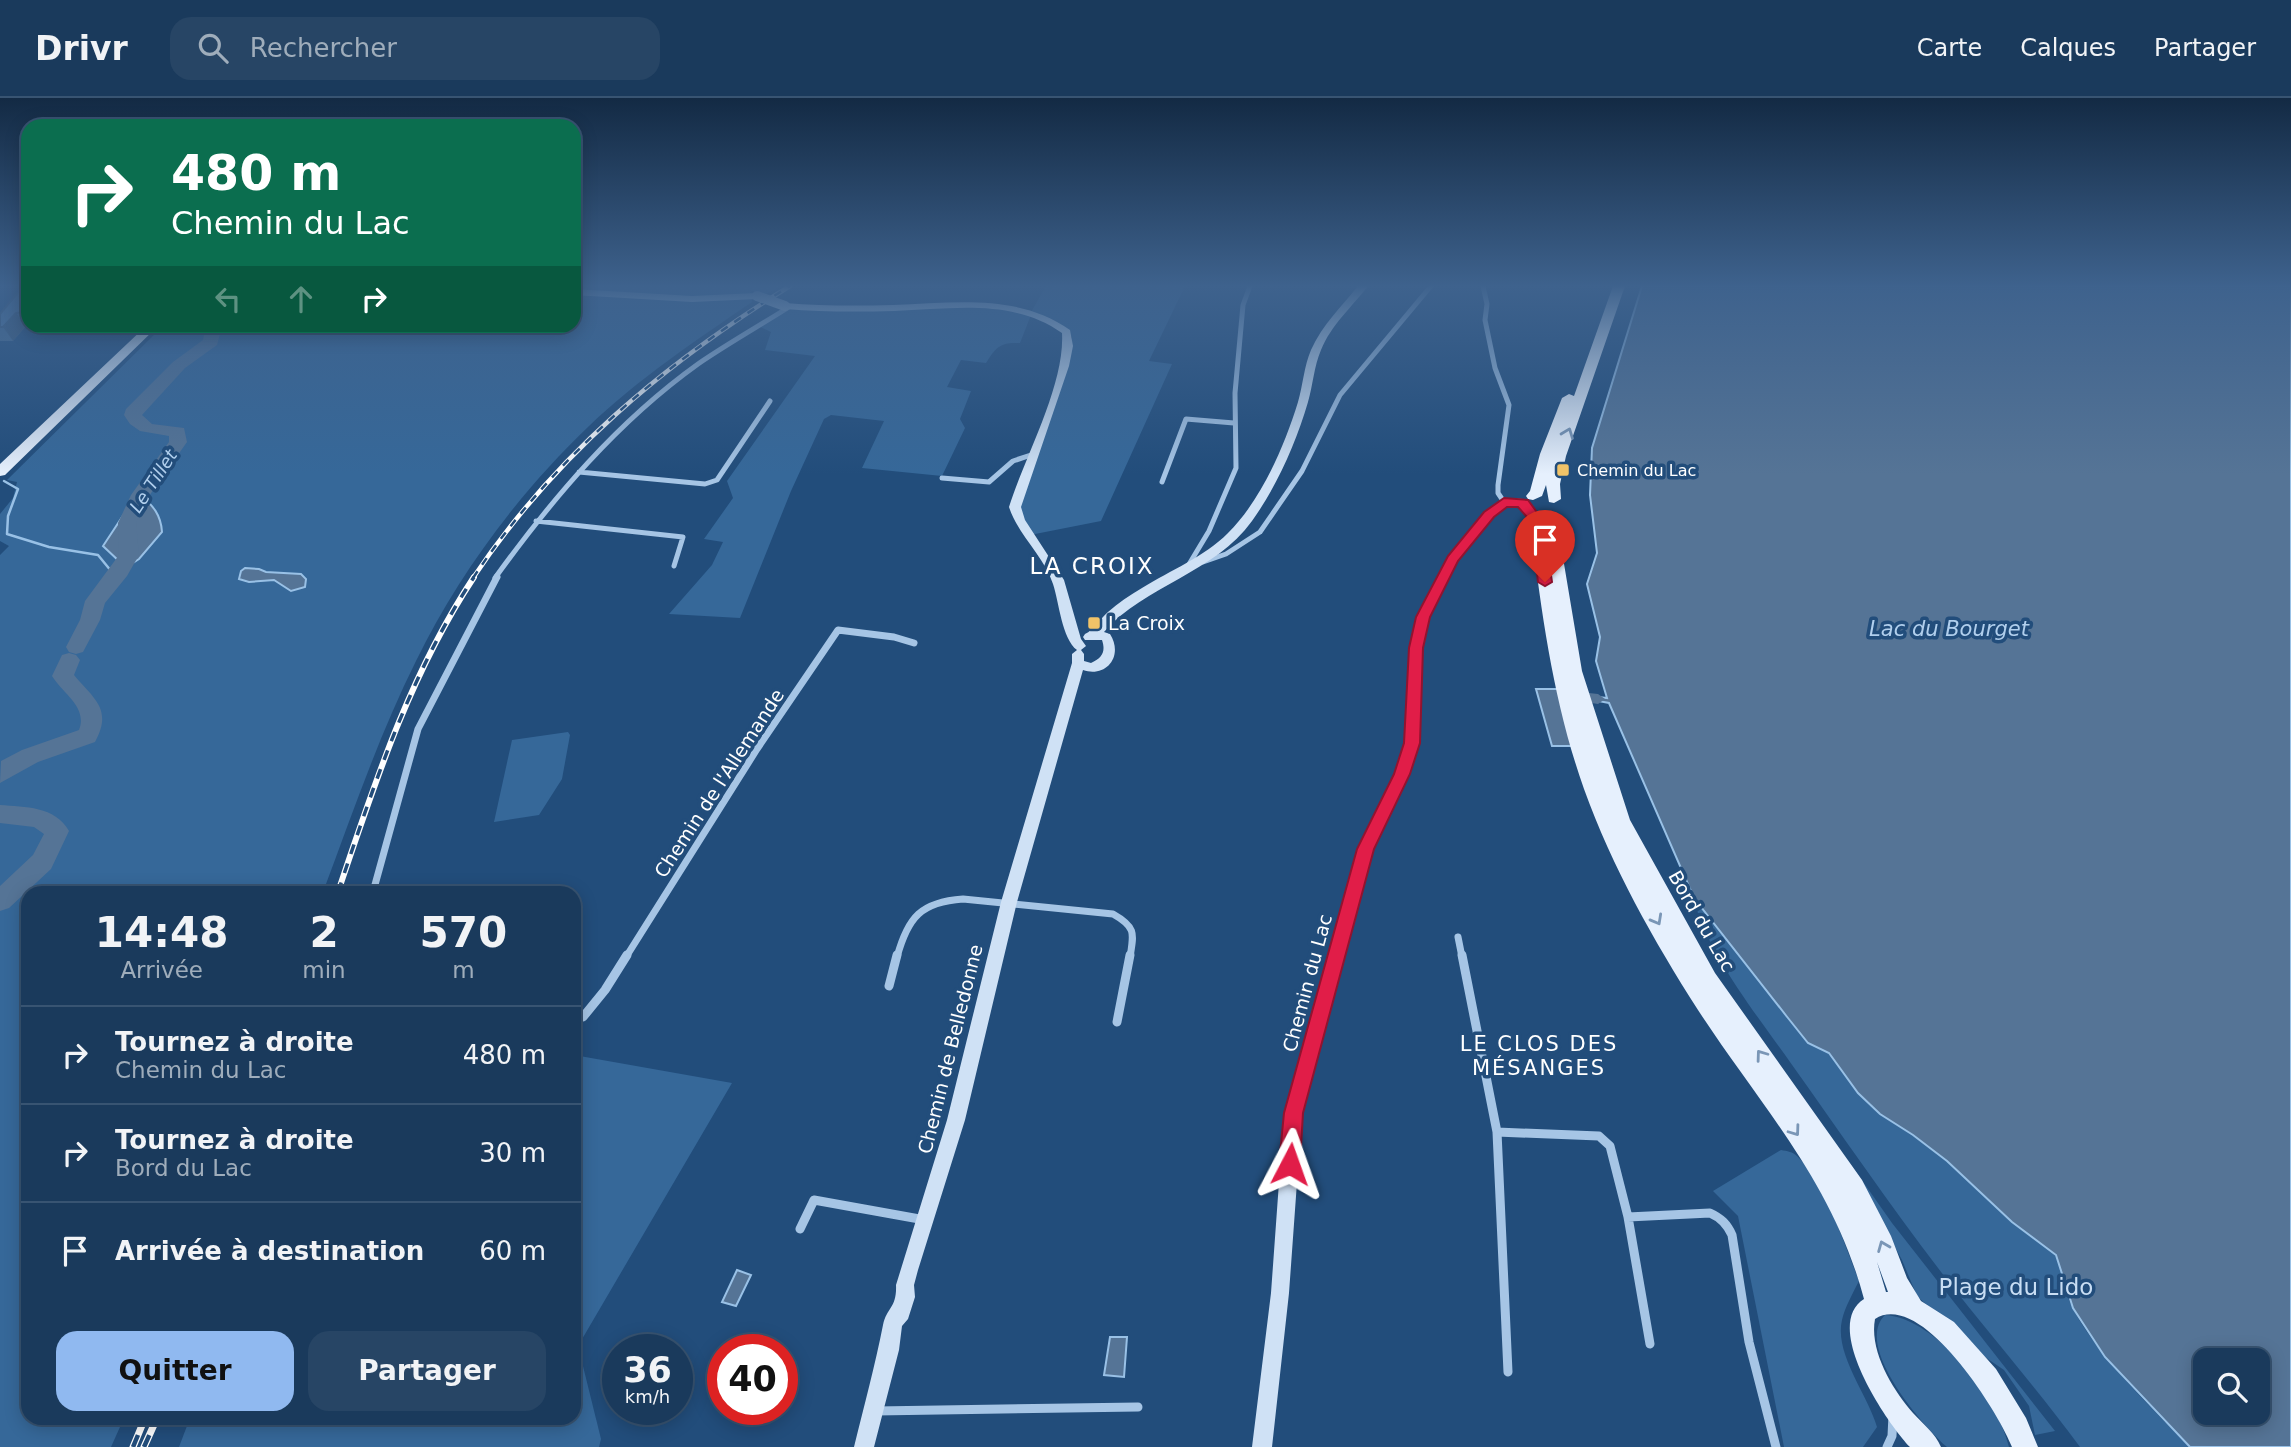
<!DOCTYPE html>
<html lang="fr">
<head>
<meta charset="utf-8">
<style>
  :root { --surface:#1a3a5c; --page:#274565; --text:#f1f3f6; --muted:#9fadbb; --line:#385472; --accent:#90b9f0 }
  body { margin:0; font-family:"DejaVu Sans",sans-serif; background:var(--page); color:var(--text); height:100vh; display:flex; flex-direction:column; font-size:26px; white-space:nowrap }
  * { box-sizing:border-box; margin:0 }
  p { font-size:23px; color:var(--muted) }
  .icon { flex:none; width:38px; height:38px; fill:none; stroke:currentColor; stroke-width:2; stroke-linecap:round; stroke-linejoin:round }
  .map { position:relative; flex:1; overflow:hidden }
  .panel { position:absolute; left:21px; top:788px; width:560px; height:539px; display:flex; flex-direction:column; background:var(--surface); border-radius:21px; box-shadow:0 4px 18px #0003,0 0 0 2px var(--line) }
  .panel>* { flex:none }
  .hud { position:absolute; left:21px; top:21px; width:560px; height:214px; border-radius:21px; box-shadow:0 4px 18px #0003,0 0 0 2px var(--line); background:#0b6e4f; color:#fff; overflow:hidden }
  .fabs { position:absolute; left:2193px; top:1250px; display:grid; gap:14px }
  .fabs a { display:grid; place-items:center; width:77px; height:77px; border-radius:14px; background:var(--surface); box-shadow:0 4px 18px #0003,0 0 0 2px var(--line); font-size:35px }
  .speed { position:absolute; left:602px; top:1236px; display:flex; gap:14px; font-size:35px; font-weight:700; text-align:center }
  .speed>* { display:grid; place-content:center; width:91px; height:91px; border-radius:50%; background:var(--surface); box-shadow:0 4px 18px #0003,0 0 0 2px var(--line); line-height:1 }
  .speed small { font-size:18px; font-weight:400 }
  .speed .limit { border:10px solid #d22; background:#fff; color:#111 }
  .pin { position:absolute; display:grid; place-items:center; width:60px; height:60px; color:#fff; margin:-72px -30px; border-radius:50% 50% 50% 0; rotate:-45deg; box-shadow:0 0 7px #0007 }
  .pin .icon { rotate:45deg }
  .me { position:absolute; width:77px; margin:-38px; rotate:4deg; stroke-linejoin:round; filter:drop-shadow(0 0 5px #0008) }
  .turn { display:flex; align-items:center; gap:24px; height:147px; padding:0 35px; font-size:32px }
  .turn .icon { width:91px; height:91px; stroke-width:2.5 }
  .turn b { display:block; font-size:49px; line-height:60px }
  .lanes { display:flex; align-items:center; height:66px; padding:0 35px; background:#0003; justify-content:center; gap:35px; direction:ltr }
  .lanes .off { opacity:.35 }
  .eta { display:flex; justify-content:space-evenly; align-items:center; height:119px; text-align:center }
  .eta b { font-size:42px; font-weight:700; line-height:49px }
  .button { display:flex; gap:14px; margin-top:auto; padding:14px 35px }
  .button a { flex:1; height:80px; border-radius:21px; background:var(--accent); color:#111; font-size:28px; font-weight:700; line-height:80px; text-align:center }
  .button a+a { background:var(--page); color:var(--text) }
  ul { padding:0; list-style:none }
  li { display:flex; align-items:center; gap:21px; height:98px; padding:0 35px; border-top:2px solid var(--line) }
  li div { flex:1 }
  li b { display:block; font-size:26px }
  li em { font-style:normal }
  header { display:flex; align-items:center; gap:42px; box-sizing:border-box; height:98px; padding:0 35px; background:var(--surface); border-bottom:2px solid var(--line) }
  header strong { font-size:33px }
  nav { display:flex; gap:38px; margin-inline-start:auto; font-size:24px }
  .search { width:490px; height:63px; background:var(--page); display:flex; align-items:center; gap:18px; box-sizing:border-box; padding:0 24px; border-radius:21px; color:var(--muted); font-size:26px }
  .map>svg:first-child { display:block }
  .green { fill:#366899 }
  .water { fill:#557496; stroke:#99c1e6; stroke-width:2; fill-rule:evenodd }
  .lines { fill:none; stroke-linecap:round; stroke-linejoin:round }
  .stream { stroke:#99c1e6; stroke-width:2.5 }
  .canal { fill:#557496; fill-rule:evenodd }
  .river { fill:#557496; fill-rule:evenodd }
  .street-far2 { stroke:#a6c5e5; stroke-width:5 }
  .street-far1 { stroke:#a6c5e5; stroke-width:7 }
  .street { stroke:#a6c5e5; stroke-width:9 }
  .secondary { fill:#cfe1f5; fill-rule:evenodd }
  .primary { fill:#e6f0fd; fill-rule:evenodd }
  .rail-far2-casing { stroke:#fff; stroke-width:4.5 }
  .rail-far1-casing { stroke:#fff; stroke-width:6 }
  .rail-casing { stroke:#fff; stroke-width:7 }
  .rail-far2 { stroke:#224d7b; stroke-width:2.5; stroke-dasharray:8; stroke-linecap:butt }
  .rail-far1 { stroke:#224d7b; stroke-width:3.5; stroke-dasharray:10; stroke-linecap:butt }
  .rail { stroke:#224d7b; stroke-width:4.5; stroke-dasharray:13; stroke-linecap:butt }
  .secondary-bridge { stroke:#cfe1f5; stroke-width:10 }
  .wall { fill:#4e7295 }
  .shaded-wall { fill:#405c79 }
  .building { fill:#5b84ad; stroke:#405c79; stroke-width:2 }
  .oneway { stroke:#7a96b6 }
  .route { fill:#e11d48; stroke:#92132f; stroke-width:2 }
  .poi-dot { fill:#f1c368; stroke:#224d7b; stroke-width:2.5 }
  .labels { text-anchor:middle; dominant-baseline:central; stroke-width:7; stroke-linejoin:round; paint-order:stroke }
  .far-poi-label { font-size:16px; fill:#fff; stroke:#224d7b; text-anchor:start }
  .far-water-label { font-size:18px; font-style:italic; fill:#b1cfed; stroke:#224d7b }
  .poi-label { font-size:19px; fill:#fff; stroke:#224d7b; text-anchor:start }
  .street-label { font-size:19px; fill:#fff; stroke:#224d7b }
  .water-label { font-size:21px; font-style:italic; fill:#b1cfed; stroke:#224d7b }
  .neighbourhood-label { font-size:21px; letter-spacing:2px; fill:#fff; stroke:#224d7b }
  .quarter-label { font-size:23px; letter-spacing:2px; fill:#fff; stroke:#224d7b }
  .near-park-label { font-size:23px; fill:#c9def4; stroke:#224d7b }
</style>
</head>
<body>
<header>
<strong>Drivr</strong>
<div class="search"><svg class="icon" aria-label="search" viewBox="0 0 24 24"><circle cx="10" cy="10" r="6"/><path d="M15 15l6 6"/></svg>Rechercher</div>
<nav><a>Carte</a><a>Calques</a><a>Partager</a></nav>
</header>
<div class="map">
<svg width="2291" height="1349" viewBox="0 0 2291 1349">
  <rect width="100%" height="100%" fill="#224d7b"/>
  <path class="green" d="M574,188H781L764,197L750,192L752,204C695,243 638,281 588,329C518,396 458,477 416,563C379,637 352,717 323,794H28V1320H124L111,1349H0V457L9,448L0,443V416L13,400L17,384L7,382L163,228H574Z
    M1046,188H1185L1149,263L1172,266L1101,423L1030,437L1016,416L1072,239L1063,231L1031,217L1020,245C1000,244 996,249 986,265L961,262L947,289L971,293L960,321L965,330L942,378L862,370L884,323L831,317L824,321L791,393L740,520L669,516L712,467L723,444L704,441L733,400L727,383L815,258L765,252L771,234L756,227L789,209L981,206L1030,216Z
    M568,634L570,637L562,681L539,717L494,724L512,642Z
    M1694,800L1808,945L1829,955L1858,995L1880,1016L1913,1037L2080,1104C2075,1128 2066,1153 2064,1178C2061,1224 2158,1316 2190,1349H2080C2038,1292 1992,1239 1948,1183C1893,1112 1842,1037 1790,964C1759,920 1704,851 1694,800Z
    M574,957L732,985L578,1248L601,1341L599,1349H179L190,1320H574Z
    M1781,1052C1787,1053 1793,1054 1797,1058C1824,1084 1845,1147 1859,1183C1853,1195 1845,1209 1842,1222C1834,1256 1868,1297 1877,1329L1863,1349H1784L1738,1118L1713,1093Z
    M1847,1061L1892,1125L2055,1333L2035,1337L2029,1308L2004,1272L1979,1255L1917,1198L1902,1162Z
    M1885,1217C1937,1220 1998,1301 2009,1349H1947C1923,1328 1853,1248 1885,1217Z"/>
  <path class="water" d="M1642,188H2291V1349H2190L2105,1259L2073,1210L2056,1157L2012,1124L1947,1063L1913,1037L1880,1016L1858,995L1829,955L1808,945L1788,920L1694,800L1609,605L1598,603L1597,599L1607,600L1596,563L1600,539L1587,486L1597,455L1590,397L1592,350ZM2205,1262H2258V1314H2205Z
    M140,397C153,407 161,417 162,434L139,461L120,473L121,465L103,448L134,401Z
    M245,470L259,471L266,474L301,476L306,481L305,489L291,493L274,482L249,484L239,481L241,473Z
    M1536,591H1558L1572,648H1552Z
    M737,1172L751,1177L736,1208L722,1204Z
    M1110,1239H1127L1124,1279L1104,1277Z"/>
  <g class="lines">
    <path class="stream" d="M4,383L18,391L8,418L7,436L49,449L98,457L116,479"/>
    <path class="canal" d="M1571,593L1598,596L1605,601L1598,606L1566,601L1564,598Z"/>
    <path class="river" d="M206,228H222L217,247L185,270L142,317L152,326L184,330L187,344L149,398L136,425L139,457L127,478L105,505L100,522L83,554L76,556L69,554L66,549L80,522L85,503L119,457L118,425L131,397L169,344V338L140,333L130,326L124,317L126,311L173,264L203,242Z
      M69,555L76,557L80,562L74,577C94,601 113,611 95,644L38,664L0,685L1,663L22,652L79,632C88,609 63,596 52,578L62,557Z
      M0,707C25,709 55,708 69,733L51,771L9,810L0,813V788L33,757L44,736L34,729L0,725Z"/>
    <path class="street-far2" d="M1483,188L1487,206L1485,222L1495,270L1509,307L1498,387V395L1504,404
      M579,374L705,386L717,382L770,303
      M942,380L989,384L1013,363L1034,356
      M1162,384L1186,321L1234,325
      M536,423L683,439L674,468
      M1203,464L1226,456L1260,434L1302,373L1340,297L1431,188
      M1188,468L1209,433L1236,370L1235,295L1243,207L1250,188
      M495,480C552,401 617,324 698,266C727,246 759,228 789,209"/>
    <path class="street-far1" d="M373,794L418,631L497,479
      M1458,839L1462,859
      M626,859L757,651L838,532L894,539L914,545
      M897,859C908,819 921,804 963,801L1113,816C1136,829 1134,835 1130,859"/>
    <path class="street" d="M1462,857L1497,1034L1599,1038L1610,1048L1628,1119L1710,1115C1721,1120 1727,1126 1732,1137L1749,1244L1776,1349
      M889,888L897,857
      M574,915L583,919L605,892L627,857
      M1117,924L1130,857
      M1497,1034L1508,1274
      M1628,1119L1650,1246
      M800,1131L814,1102L925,1122
      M876,1313L1138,1309
      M1887,1349L1892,1338L1893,1317"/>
    <path class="secondary" d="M1358,188H1368C1352,209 1331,227 1321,252C1314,268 1313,287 1308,304C1296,345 1277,388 1252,423C1215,475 1145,487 1104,534L1110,536C1124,558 1106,580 1083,572L1017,804L965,1022L918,1172L914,1187L915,1199L908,1221L902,1228L899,1252L874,1349H854C864,1308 875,1268 883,1227C887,1209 897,1210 896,1187L947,1022L1001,804L1072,565V556L1077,552C1062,541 1059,504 1053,486C1044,458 1018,437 1009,409C1025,358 1065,287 1062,235C1013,200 951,211 894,213C857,214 821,214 785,211L780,208L785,205C821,208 857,208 893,207C954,205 1018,195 1070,232L1073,248L1069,268L1021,409L1025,422L1064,482L1081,541L1086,548L1081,552L1084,556V563L1091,565C1102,560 1106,554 1102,542H1085L1083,539L1085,536C1094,532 1100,521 1108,514C1118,505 1130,497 1142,490C1171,472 1204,459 1228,435C1262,401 1284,349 1298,304C1303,287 1304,268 1311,252C1322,227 1342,208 1358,188Z
      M574,191L692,198L757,195L762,198L757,201L692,204L574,197Z
      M1504,400L1523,401L1529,405L1523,409L1507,408L1493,420L1457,463L1429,519L1422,550L1419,645L1409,676L1372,751L1302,1015L1289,1195L1272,1349H1252L1271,1195L1284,1015L1358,751L1395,676L1405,645L1410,550L1417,519L1448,458L1485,414Z"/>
    <path class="primary" d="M1613,188H1625L1566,358L1560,386L1561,401L1554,405L1549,404L1546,387L1542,398L1533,402L1528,401L1526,398L1530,393L1540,356L1562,300L1569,296L1574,298Z
      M146,228H158L5,377L0,378V366Z
      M1533,413L1540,417L1545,432L1549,416H1559V436L1582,573L1630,722L1715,875L1862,1082L1891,1138L1907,1180L1921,1203L1954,1224L1996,1271L2026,1320L2038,1349H2012C1999,1315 1922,1191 1875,1221C1869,1253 1893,1292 1913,1315C1923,1326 1935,1335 1941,1349H1910C1887,1325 1821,1228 1864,1201C1833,1084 1762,1010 1698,912C1654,843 1612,769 1584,691C1555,609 1542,522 1532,436L1526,417ZM1877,1164L1888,1194H1886Z"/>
    <defs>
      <path id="rail-far2" d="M473,480C555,357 665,265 790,188"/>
      <path id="rail-far1" d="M338,794C375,684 410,576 474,479"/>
      <path id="rail" d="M133,1349L145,1320
        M144,1349L157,1320"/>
    </defs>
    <use href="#rail-far2" class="rail-far2-casing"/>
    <use href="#rail-far1" class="rail-far1-casing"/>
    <use href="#rail" class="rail-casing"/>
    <use href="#rail-far2" class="rail-far2"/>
    <use href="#rail-far1" class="rail-far1"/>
    <use href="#rail" class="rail"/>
    <path class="secondary-bridge" d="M757,198L785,208"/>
  </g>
  <path class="wall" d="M28,192V228H58H26L13,243H0V216Z
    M62,228H115L111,233H66Z"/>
  <path class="shaded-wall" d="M16,215L26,228L13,243L3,229Z
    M107,228H115L111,233Z"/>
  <path class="building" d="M20,192H28V214L16,215L3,229H0V216Z"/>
  <defs><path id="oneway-chevron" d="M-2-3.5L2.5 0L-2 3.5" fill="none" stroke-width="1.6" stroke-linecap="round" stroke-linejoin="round" transform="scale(1.75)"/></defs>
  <g class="oneway">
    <use href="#oneway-chevron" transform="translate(1568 335) rotate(-69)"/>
    <use href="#oneway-chevron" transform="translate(1657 822) rotate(61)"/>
    <use href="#oneway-chevron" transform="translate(1761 957) rotate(-126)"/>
    <use href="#oneway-chevron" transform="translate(1795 1033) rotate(54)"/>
    <use href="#oneway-chevron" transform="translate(1883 1148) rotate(-112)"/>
  </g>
  <linearGradient id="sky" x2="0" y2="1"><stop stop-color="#132a44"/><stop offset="0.5" stop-color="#3e628d"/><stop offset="1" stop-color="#3e628d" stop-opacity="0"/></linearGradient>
  <rect width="2291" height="376" fill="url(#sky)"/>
  <path class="route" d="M1504,400L1528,402L1539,417L1545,436L1552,484L1545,488L1538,484L1532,436L1527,419L1518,409H1507L1494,419L1458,463L1430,519L1423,550L1420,645L1410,676L1374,751L1303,1015L1300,1066L1297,1073L1290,1076L1282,1073L1279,1066L1284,1015L1357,751L1394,676L1404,645L1409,550L1416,519L1448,458L1484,414Z"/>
  <g class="poi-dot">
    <rect x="1556" y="365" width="14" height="14" rx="3.5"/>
    <rect x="1087" y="518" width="14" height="14" rx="3.5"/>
  </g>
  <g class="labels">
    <g class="far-poi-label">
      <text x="1577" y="372">Chemin du Lac</text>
    </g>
    <g class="far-water-label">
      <text transform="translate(153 383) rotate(-57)">Le Tillet</text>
    </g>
    <g class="poi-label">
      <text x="1108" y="525">La Croix</text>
    </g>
    <g class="street-label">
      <text transform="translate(719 685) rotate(-57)">Chemin de l'Allemande</text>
      <text transform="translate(1702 823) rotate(60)">Bord du Lac</text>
      <text transform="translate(1307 885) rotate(-75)">Chemin du Lac</text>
      <text transform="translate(950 951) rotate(-76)">Chemin de Belledonne</text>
    </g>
    <g class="water-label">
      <text x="1949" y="531">Lac du Bourget</text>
    </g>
    <g class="neighbourhood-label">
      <text x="1539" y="946">LE CLOS DES<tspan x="1539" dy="24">MÉSANGES</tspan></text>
    </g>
    <g class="quarter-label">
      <text x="1092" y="468">LA CROIX</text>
    </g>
    <g class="near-park-label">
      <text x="2016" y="1189">Plage du Lido</text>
    </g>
  </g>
</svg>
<div class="fabs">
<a><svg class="icon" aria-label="search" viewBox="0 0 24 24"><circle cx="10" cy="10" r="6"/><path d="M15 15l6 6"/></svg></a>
</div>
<div class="speed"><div>36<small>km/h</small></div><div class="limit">40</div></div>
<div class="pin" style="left:1545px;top:484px;background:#d93025"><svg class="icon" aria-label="arrive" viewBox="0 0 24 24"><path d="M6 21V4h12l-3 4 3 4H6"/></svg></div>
<svg class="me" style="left:1290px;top:1066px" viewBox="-20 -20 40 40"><path d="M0-17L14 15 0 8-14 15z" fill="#e11d48" stroke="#fff" stroke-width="4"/></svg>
<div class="hud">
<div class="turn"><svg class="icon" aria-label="right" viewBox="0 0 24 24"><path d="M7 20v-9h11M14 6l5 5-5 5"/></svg><div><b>480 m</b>Chemin du Lac</div></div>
<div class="lanes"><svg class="icon off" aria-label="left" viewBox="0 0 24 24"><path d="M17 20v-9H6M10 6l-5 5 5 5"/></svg><svg class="icon off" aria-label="ahead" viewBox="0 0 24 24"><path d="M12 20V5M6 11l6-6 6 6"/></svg><svg class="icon" aria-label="right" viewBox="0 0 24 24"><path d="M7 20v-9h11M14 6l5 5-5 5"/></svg></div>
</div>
<section class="panel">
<div class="eta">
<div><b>14:48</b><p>Arrivée</p></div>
<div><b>2</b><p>min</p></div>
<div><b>570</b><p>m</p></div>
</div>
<ul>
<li><svg class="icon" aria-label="right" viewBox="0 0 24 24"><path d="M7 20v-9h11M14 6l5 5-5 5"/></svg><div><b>Tournez à droite</b><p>Chemin du Lac</p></div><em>480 m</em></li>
<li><svg class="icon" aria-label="right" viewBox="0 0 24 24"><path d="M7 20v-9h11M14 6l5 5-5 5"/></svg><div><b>Tournez à droite</b><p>Bord du Lac</p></div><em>30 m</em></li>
<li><svg class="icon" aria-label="arrive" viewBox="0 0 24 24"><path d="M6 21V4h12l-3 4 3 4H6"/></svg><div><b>Arrivée à destination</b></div><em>60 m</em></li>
</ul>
<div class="button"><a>Quitter</a><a>Partager</a></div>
</section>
</div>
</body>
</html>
